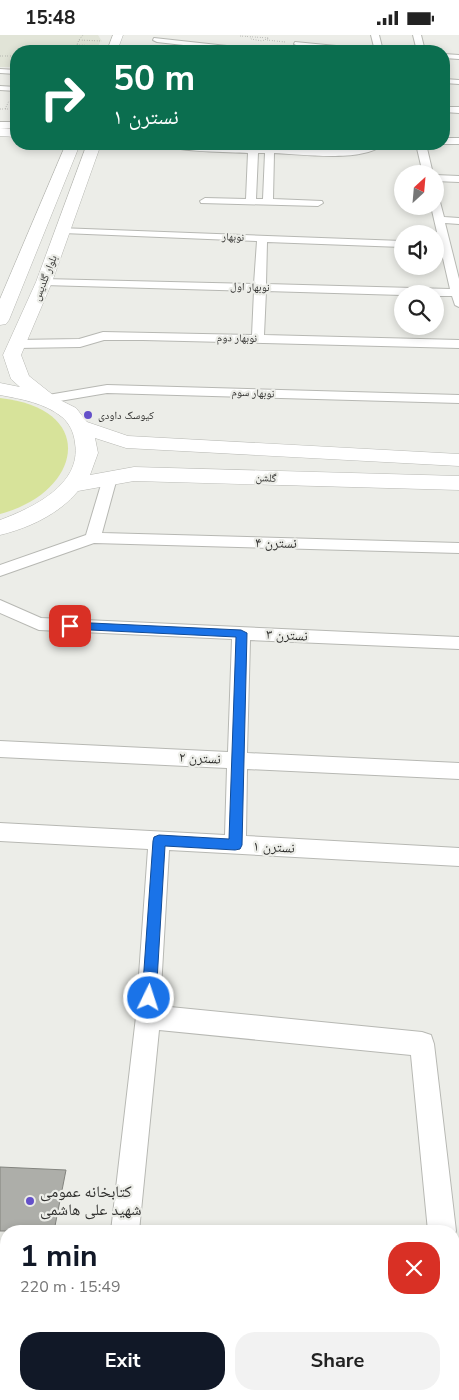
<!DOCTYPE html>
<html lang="en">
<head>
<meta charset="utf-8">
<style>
  :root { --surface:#fff; --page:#f2f2f2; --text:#222; --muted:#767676; --accent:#111827 }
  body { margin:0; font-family:"Nunito Sans","Noto Naskh Arabic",sans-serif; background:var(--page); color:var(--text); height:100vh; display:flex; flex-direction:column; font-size:19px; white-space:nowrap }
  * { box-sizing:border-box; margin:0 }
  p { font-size:16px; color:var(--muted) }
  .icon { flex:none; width:28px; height:28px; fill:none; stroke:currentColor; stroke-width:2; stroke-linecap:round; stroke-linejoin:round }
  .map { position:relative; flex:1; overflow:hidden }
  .drawer { position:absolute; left:0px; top:1190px; width:460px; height:175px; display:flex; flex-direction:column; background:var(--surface); border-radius:20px 20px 0 0; box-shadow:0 2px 8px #0003 }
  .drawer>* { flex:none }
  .top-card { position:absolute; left:10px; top:10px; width:440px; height:105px; border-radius:20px; box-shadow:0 2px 8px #0003; background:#0b6e4f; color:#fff; overflow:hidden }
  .needle { width:32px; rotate:26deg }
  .controls { position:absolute; left:394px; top:130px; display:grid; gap:10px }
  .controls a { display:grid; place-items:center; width:50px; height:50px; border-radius:50%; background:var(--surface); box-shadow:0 2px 8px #0003; font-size:25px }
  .pin { position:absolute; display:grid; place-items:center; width:42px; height:42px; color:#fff; margin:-21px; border-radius:10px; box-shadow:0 2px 8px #0006 }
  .me { position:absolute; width:55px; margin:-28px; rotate:4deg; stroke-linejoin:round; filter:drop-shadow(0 0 4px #0008) }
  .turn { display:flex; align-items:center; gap:18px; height:105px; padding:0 20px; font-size:22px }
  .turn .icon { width:65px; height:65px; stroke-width:2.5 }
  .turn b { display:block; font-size:35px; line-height:42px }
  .round { display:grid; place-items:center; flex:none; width:52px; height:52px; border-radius:20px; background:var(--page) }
  .overview { display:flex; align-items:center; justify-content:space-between; height:85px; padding:0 20px }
  h1 { font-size:30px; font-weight:700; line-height:38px; color:var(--accent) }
  .button { display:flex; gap:10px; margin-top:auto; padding:10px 20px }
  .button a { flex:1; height:58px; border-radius:20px; background:var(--accent); color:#fff; font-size:20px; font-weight:700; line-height:58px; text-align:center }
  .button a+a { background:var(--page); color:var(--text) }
  .status { display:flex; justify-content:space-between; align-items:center; height:35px; padding:0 25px; background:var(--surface); direction:ltr }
  .status svg { height:14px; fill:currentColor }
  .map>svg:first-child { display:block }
  .built { fill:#e1e4d7 }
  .green { fill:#d7e39a }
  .building { fill:#adaea9; stroke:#83847f }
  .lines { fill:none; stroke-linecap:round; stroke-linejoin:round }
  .street-casing { stroke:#b7b8b3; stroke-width:2 }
  .secondary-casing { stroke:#b7b8b3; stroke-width:1 }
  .path { stroke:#8e8f8b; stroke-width:1; stroke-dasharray:0.5 2; stroke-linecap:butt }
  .street { fill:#fff; fill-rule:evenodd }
  .secondary { fill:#fff; fill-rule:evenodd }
  .route { fill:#1a73e8; stroke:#114b97 }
  .poi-dot { fill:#6450c9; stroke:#ecede8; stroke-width:2 }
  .labels { text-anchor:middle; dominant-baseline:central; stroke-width:4.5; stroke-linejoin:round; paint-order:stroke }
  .far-street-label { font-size:11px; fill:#30302e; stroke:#ecede8 }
  .far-poi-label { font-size:11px; fill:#30302e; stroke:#ecede8; text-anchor:start }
  .street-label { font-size:14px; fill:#30302e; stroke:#ecede8 }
  .near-poi-label { font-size:16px; fill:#30302e; stroke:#ecede8; text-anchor:start }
</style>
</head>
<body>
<div class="status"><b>15:48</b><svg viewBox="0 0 49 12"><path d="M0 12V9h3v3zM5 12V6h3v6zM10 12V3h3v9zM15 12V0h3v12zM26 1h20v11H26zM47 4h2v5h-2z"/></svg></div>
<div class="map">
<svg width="459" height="1365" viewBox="0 0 459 1365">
  <rect width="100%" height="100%" fill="#ecede8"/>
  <path class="built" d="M0,0H98L101,5L96,16H16V32H0Z"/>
  <path class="green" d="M0,363C99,374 82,457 0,479Z"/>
  <path class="building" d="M0,1132L66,1135L54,1196H0Z"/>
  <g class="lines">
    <defs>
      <path id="street" d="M371,0H379L383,16H375Z
        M413,0H421L425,16H417Z
        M154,3L236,12L240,14L236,16L157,7L153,5Z
        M295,7L367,14L371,16H347L298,11L294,9Z
        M444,19L459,20V24L444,23Z
        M0,34L16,35V39L0,38Z
        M444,44L459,45V49L444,48Z
        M0,51L16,52V56L0,55Z
        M444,72H459V78L444,77Z
        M0,87H16V93H0Z
        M444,103H459V109H444Z
        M162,109L336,115C352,114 368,108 384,109C363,128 301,119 274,118L273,164L322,166L323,168L318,171L201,168L200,166L205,163L246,164L248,118C233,117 172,117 162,109ZM258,118H265L263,164H256Z
        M416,109H426L433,139H423Z
        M435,140L459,141V147L435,146Z
        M435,164L440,167L444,182L459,183V189L445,188L459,244V272L455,270L452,261H435V259L402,260L266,256L264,300L459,305V313L143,305H104L80,312L17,313L11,309L17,305L79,304L103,297L252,300L254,256L44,250L38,247L44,244L254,249L257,206L63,198L59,197L58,195L59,193L402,206V212L267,207L266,249L450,254L431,171H435Z
        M107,350L459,360V368L107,358L48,368L41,364L48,360Z
        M110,439L115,440L117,443L102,498L459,508V518L94,508L0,541V530L86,500L103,443L105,440Z
        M0,565L41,583L459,602V614L250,605L247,718L459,728V744L247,734L246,801L459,813V831L169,815L160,971L422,997L431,1000L434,1009L456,1196L454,1201V1196H428L411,1020L159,995L139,1196H111L136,982L148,814L0,806V788L225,800L227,733L0,722V706L228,717L232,604L39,595L0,578Z
        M454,1298L459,1300V1365H445L444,1359H454Z
        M93,1359H123V1365H93Z"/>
      <path id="secondary" d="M113,0H123L117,16H107Z
        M0,93L16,94V102L0,101Z
        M66,109H80L9,285L6,289L0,290V264Z
        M87,109H101L52,247L21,320L29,341L58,364L76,373L87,387L128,401L459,419V431L126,413L95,403L98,418L90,440L134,432L459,441V455L134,446L78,456C59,479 29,493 0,500V485C32,473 82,450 75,408C74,398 70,389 62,382C45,368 21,364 0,360V348L20,352L11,344L3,320L36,247Z"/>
    </defs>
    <use href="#street" class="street-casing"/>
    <use href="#secondary" class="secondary-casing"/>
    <path class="path" d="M240,1L269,3L262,6L251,4L250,2
      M79,5L83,0
      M267,5L285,7
      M77,10L99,11
      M74,16L79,5L102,6
      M0,21H16
      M0,74H16
      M5,74L9,66"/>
    <use href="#street" class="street"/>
    <use href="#secondary" class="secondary"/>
  </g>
  <path class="route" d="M70,587L241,595L247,598L242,810L240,814L235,815L165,811L156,963L154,968L149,970L144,968L142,963L153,806L154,802L159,800L229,804L236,602L70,594L65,591Z"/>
  <g class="poi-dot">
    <circle cx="88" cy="380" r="5"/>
    <circle cx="30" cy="1166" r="5"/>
  </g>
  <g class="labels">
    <g class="far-street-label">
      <text transform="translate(233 202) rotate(2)">نوبهار</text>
      <text transform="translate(45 243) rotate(-68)">بلوار گلدیس</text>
      <text transform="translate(250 252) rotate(2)">نوبهار اول</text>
      <text transform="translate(237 303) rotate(1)">نوبهار دوم</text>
      <text transform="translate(253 358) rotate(2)">نوبهار سوم</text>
      <text transform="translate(266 443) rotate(2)">گلشن</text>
    </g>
    <g class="far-poi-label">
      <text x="98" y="380">کیوسک داودی</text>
    </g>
    <g class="street-label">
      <text transform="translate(276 508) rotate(1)">نسترن ۴</text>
      <text transform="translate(287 600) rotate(3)">نسترن ۳</text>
      <text transform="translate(200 723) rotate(3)">نسترن ۲</text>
      <text transform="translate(274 812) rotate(3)">نسترن ۱</text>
    </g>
    <g class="near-poi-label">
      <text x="40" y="1157">کتابخانه عمومی<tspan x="40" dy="18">شهید علی هاشمی</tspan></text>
    </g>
  </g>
</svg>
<div class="controls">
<a><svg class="needle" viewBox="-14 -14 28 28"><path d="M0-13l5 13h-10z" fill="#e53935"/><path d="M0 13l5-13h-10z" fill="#767676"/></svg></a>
<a><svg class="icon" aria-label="sound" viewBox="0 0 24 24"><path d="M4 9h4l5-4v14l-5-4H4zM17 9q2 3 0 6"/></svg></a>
<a><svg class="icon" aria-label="search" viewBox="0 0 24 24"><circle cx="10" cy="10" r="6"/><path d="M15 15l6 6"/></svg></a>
</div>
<div class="pin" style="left:70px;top:591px;background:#d93025"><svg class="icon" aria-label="arrive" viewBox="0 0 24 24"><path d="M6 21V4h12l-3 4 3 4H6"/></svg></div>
<svg class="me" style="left:149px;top:963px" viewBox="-20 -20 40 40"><circle r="17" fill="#1a73e8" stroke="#fff" stroke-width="3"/><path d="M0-11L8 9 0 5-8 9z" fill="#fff"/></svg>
<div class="top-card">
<div class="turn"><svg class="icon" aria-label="right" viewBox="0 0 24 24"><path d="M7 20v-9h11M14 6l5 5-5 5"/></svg><div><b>50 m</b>نسترن ۱</div></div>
</div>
<section class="drawer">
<div class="overview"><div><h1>1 min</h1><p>220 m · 15:49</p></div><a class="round" style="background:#d93025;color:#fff"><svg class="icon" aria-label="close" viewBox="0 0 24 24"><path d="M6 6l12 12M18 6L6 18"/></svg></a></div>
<div class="button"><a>Exit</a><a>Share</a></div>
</section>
</div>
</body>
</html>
